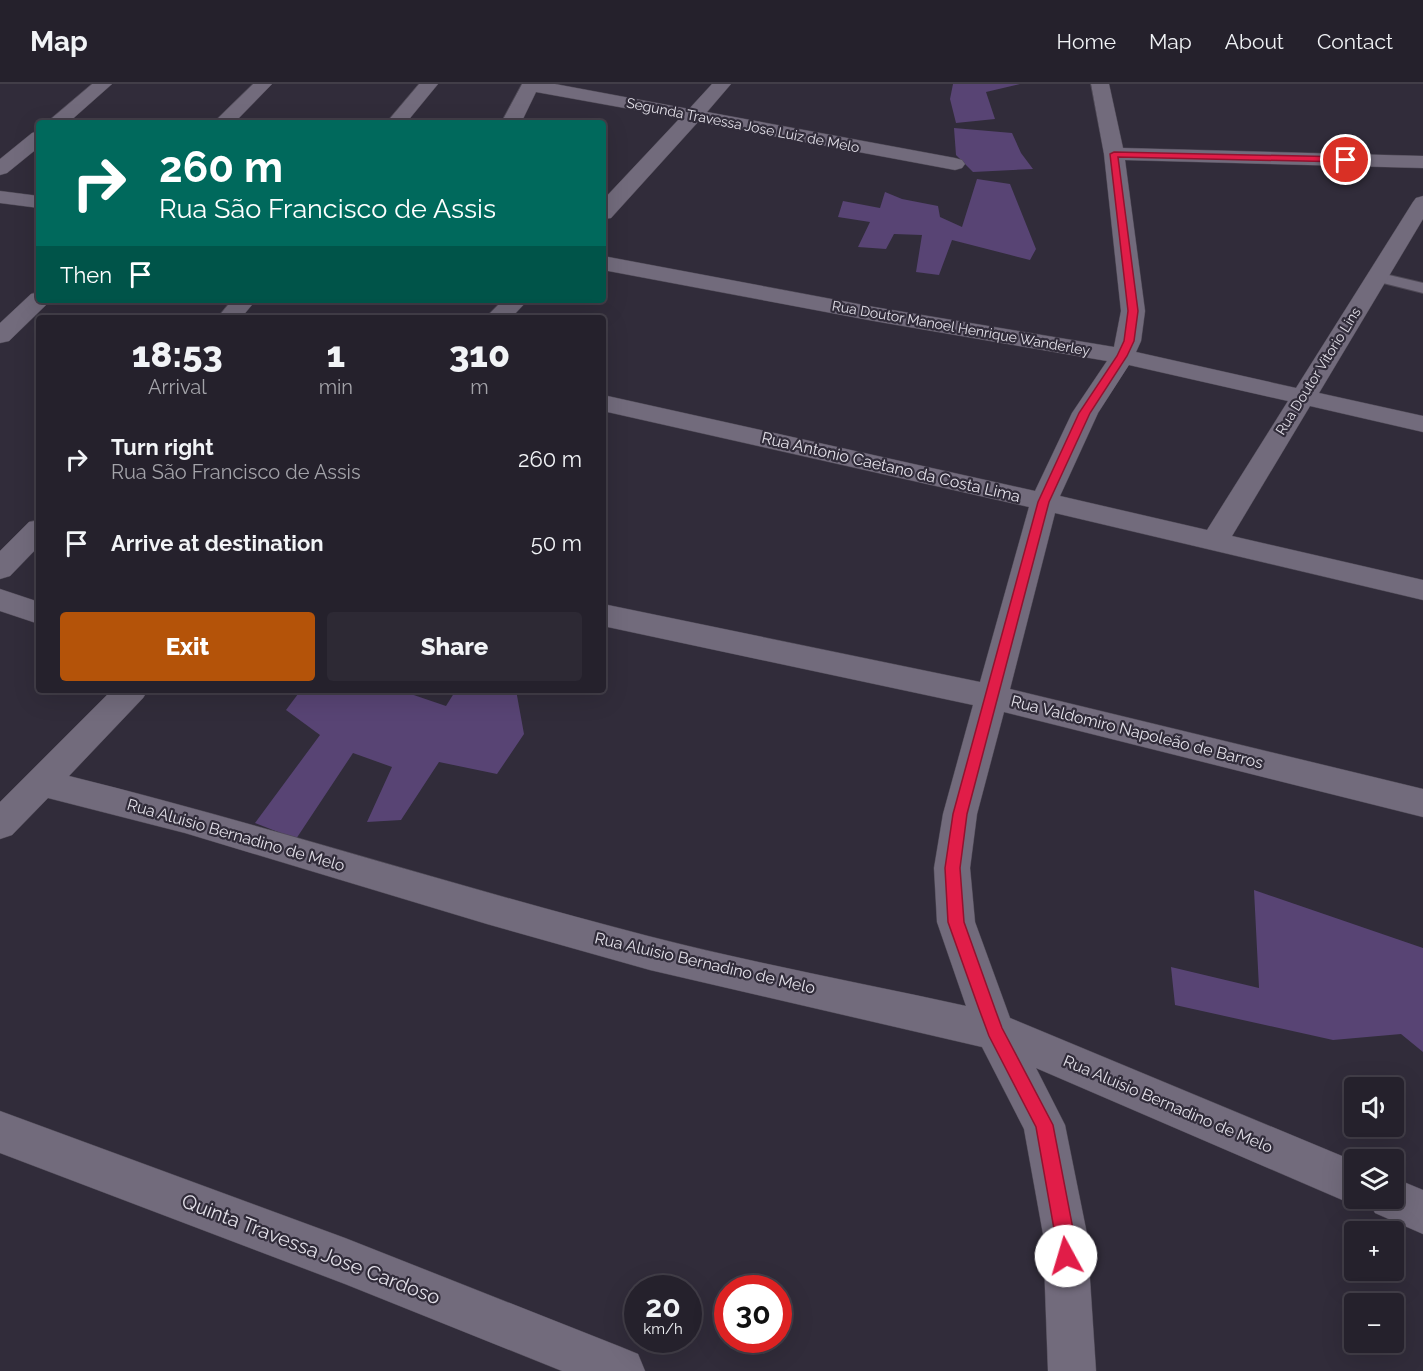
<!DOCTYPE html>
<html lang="en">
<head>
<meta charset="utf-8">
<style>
  :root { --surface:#25212c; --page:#2d2934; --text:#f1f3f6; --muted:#a3a3a9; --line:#423e48; --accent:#b45309 }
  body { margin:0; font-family:Raleway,sans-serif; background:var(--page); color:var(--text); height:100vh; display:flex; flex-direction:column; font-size:22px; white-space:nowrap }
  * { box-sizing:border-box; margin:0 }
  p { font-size:20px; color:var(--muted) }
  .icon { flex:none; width:33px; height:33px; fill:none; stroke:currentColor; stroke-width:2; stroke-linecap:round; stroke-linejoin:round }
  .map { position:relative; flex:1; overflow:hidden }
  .sheet { position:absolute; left:36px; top:231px; width:570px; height:378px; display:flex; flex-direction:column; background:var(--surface); border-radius:6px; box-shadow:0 6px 24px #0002,0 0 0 2px var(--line) }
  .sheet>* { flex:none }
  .top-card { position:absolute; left:36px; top:36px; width:570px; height:183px; border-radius:6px; box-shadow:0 6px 24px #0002,0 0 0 2px var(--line); background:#00695c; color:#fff; overflow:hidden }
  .buttons { position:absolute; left:1344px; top:993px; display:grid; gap:12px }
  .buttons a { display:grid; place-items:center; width:60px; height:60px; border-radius:6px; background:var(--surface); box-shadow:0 6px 24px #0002,0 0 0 2px var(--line); font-size:30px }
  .speed { position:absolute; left:624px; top:1191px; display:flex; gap:12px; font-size:30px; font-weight:700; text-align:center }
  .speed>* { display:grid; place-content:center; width:78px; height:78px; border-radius:50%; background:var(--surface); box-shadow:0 6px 24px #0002,0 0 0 2px var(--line); line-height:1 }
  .speed small { font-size:15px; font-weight:400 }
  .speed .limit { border:9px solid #d22; background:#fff; color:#111 }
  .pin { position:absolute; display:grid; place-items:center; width:51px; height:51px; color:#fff; margin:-26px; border:3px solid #fff; border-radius:50%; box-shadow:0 2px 6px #0007 }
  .me { position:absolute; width:66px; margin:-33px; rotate:354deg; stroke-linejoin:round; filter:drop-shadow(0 0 4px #0008) }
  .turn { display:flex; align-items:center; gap:21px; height:126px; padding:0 24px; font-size:27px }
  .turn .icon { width:78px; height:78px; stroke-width:2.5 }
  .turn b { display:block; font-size:42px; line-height:51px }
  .then { display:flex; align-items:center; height:57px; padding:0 24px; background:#0003; gap:12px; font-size:22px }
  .eta { display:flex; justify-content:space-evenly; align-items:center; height:102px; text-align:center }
  .eta b { font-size:36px; font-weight:800; line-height:42px }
  .primary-button { display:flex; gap:12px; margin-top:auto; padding:12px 24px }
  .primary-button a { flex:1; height:69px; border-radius:6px; background:var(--accent); color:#fff; font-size:24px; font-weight:800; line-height:69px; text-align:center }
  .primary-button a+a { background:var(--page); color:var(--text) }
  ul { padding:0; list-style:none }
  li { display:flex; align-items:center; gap:18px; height:84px; padding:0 24px }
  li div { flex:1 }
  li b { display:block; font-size:22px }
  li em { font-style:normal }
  header { display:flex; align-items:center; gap:36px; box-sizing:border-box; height:84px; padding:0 30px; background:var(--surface); border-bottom:2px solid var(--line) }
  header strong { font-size:28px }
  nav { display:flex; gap:33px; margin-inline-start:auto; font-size:21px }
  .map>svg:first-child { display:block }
  .green { fill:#584474 }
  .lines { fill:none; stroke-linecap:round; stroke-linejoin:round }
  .lane-casing { stroke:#4e4955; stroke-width:2 }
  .street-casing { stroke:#4e4955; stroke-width:1 }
  .lane { fill:#726b7c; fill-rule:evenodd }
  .street { fill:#726b7c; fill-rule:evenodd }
  .route { fill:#e11d48; stroke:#92132f; stroke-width:1.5 }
  .labels { text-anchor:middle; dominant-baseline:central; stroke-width:4.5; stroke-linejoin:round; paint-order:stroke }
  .far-street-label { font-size:14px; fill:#e3e0e9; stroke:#312c3a }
  .street-label { font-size:16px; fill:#e3e0e9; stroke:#312c3a }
  .near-street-label { font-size:20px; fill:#e3e0e9; stroke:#312c3a }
</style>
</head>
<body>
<header>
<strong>Map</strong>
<nav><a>Home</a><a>Map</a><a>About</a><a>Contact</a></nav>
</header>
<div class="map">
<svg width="1423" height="1287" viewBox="0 0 1423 1287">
  <rect width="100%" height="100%" fill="#312c3a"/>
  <path class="green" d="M953,0H1020L986,8L995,35L956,39L950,15Z
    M954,44L1012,49L1021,69L1033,85L973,88L956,71Z
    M977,95L1010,100L1036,165L1030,176L952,156L939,191L916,188L922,151L894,150L886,165L858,163L870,138L838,133L843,117L880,124L885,108L902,115L938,122L940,133L962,143Z
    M301,606H399L446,622L456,606H516L524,650L497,690L439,678L401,736L367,738L392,683L353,669L296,755L255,739L320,651L286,626Z
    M1254,806L1423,864V968L1401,950L1333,956L1175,921L1171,883L1259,904Z"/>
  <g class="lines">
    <defs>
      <path id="lane" d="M1376,188L1423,199V209L1371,196L1368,193L1371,190Z"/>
      <path id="street" d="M92,0H112L68,39H46Z
        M253,0H272L234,39H213Z
        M419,0H438L406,39H386Z
        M522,0H555L689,25L712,0H731L707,28L955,74L962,76L965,80L962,84L955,86L698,38L611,134L603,135V116L680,34L536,8L521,39H501Z
        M1091,0H1109L1123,64L1423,72V84L1125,76L1145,227L1141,257L1136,268L1296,304L1413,118L1416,114L1423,112V135L1319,309L1423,332V348L1310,322L1232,452L1423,496V516L1055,429L1010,605L1423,705V733L1004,628L977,730L970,784L975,838L1010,934L1354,1077V1114H1394V1094L1423,1106V1150L1375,1129L1368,1115L1354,1121L1036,984L1065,1041L1087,1150L1096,1287H1048L1043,1150L1024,1045L982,963L650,886L487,840L185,749L48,714L12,751L0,755V718L112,606H148L143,614L69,692C263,740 454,802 648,852C753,879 861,899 966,922L937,838L934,784L943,730L973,621L603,542V520L980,598L1029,423L603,327V311L1035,407L1072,329L1107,277L874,237L603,186V172L874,223L1114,263L1121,227L1104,70ZM1129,281L1288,317L1207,446L1060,412L1098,329Z
        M39,47V63L7,89L0,91V75L32,49Z
        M0,107L39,112V124L0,119Z
        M39,208V216H50L47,220L9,257L0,259V239L31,210Z
        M232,216H256L241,234H217Z
        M503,216H528L511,234H485Z
        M39,436V462L10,492L0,495V467L29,438Z
        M0,505L39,518V540L0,527Z
        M0,1027L345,1154L621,1263L638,1270L645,1287H562L345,1200L0,1069Z"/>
    </defs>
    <use href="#lane" class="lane-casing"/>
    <use href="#street" class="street-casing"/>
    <use href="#lane" class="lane"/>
    <use href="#street" class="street"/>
  </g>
  <path class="route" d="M1114,68L1346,73L1351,76L1346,78L1118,73L1138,227L1134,257L1127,272L1090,329L1049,418L967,730L960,784L964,838L995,925L1002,944L1053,1041L1074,1150L1076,1172L1073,1179L1066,1181L1060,1179L1036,1043L989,952L979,925L948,838L945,784L953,730L1038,418L1079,329L1117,272L1124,257L1128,227L1110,70Z"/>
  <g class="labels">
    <g class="far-street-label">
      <text transform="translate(743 41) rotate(11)">Segunda Travessa Jose Luiz de Melo</text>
      <text transform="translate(961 244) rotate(10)">Rua Doutor Manoel Henrique Wanderley</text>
      <text transform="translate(1318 287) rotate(-58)">Rua Doutor Vitorio Lins</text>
    </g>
    <g class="street-label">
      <text transform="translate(891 383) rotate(13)">Rua Antonio Caetano da Costa Lima</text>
      <text transform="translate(1137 648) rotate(14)">Rua Valdomiro Napoleão de Barros</text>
      <text transform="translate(236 751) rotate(16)">Rua Aluisio Bernadino de Melo</text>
      <text transform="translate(705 879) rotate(13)">Rua Aluisio Bernadino de Melo</text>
      <text transform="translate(1168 1020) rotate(23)">Rua Aluisio Bernadino de Melo</text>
    </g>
    <g class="near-street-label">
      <text transform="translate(311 1165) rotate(21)">Quinta Travessa Jose Cardoso</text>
    </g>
  </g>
</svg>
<div class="buttons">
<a><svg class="icon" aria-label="sound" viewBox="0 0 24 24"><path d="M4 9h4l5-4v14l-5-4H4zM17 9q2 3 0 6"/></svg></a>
<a><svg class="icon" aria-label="layers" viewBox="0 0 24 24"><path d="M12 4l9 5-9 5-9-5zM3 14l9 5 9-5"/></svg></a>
<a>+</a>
<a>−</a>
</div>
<div class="speed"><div>20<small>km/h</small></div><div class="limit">30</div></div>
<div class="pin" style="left:1346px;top:76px;background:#d93025"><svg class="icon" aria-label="arrive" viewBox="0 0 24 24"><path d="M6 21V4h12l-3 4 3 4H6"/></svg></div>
<svg class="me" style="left:1066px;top:1172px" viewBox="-20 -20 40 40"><circle r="19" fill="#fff"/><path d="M0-13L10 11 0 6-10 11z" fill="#e11d48"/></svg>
<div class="top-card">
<div class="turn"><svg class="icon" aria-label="right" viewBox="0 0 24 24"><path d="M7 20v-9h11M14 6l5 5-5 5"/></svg><div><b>260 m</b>Rua São Francisco de Assis</div></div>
<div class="then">Then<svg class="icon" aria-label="arrive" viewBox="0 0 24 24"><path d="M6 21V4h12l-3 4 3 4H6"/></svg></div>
</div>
<section class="sheet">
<div class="eta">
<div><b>18:53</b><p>Arrival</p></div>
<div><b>1</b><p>min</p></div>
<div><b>310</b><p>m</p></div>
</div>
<ul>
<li><svg class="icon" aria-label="right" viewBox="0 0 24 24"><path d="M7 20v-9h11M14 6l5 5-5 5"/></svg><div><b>Turn right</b><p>Rua São Francisco de Assis</p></div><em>260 m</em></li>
<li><svg class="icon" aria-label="arrive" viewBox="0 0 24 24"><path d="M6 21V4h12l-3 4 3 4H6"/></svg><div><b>Arrive at destination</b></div><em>50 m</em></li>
</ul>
<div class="primary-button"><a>Exit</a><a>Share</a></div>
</section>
</div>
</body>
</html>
